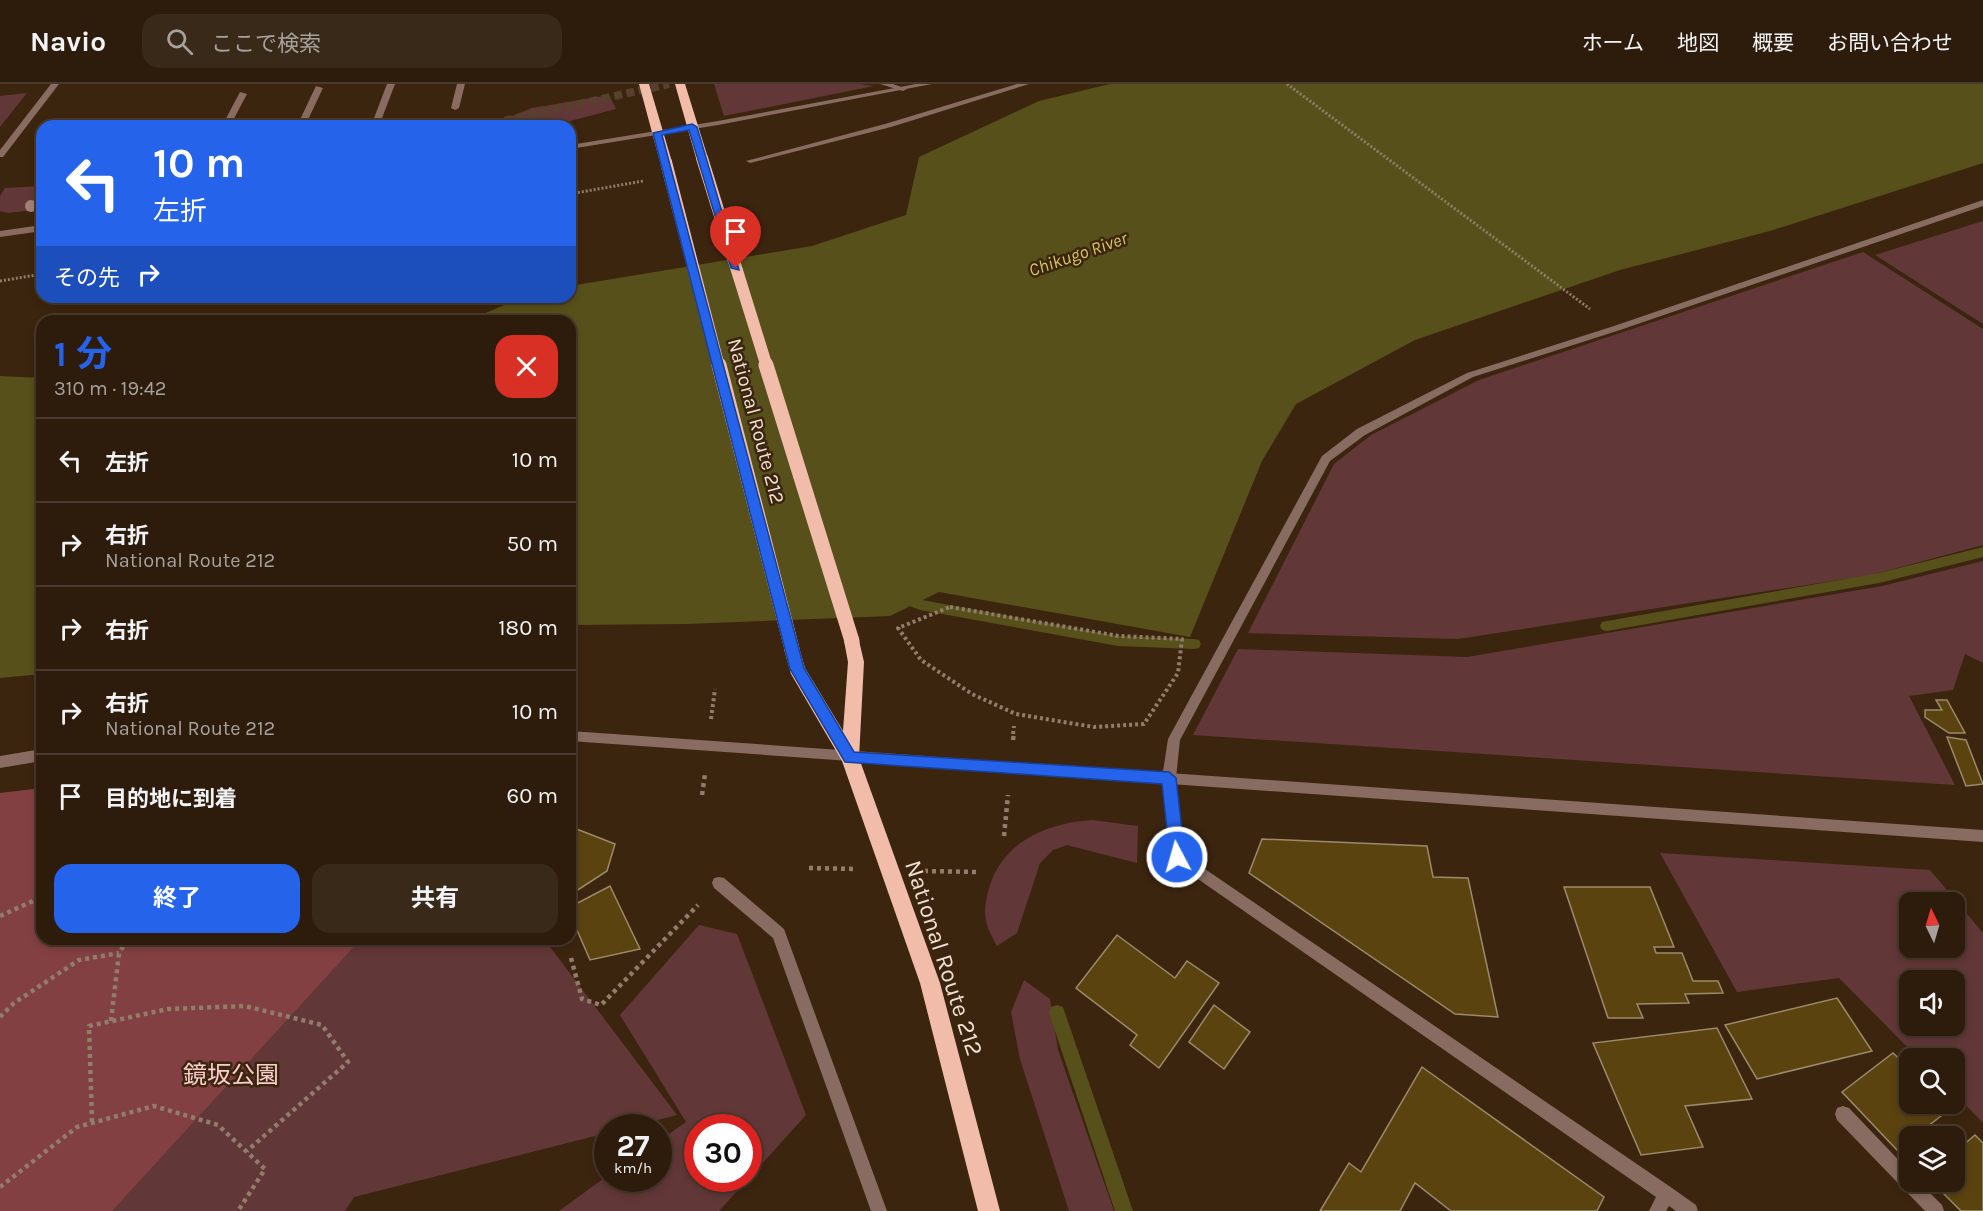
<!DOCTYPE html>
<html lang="ja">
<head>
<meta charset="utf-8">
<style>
  :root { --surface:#2d1c0b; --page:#392919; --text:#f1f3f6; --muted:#a7a19d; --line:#483a2c; --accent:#2563eb }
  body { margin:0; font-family:Karla,"Noto Sans JP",sans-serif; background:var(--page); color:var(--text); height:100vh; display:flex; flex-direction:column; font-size:22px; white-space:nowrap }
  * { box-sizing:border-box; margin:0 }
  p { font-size:20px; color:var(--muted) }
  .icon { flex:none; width:33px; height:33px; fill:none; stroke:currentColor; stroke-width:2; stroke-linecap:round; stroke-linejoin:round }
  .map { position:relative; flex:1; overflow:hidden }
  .panel { position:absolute; left:36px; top:231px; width:540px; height:630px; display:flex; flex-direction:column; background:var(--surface); border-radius:18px; box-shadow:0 3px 9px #0003,0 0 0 2px var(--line) }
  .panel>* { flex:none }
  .guide { position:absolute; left:36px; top:36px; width:540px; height:183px; border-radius:18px; box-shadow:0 3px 9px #0003,0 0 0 2px var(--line); background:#2563eb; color:#fff; overflow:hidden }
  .needle { width:39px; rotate:355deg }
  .fabs { position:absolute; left:1899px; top:808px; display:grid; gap:12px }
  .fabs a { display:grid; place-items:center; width:66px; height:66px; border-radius:12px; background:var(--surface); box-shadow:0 3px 9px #0003,0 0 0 2px var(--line); font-size:30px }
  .speed { position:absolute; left:594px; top:1030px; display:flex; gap:12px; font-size:30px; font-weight:700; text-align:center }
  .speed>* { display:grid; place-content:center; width:78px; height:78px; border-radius:50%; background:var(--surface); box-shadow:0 3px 9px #0003,0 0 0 2px var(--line); line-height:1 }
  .speed small { font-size:15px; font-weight:400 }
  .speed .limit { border:9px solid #d22; background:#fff; color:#111 }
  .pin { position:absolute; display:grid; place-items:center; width:51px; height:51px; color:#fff; margin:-62px -26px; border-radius:50% 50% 50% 0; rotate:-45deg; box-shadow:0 0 6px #0007 }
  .pin .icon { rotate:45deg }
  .me { position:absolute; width:66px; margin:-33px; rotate:354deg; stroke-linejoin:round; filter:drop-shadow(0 0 4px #0008) }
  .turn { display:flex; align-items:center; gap:21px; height:126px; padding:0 18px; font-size:27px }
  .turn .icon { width:78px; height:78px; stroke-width:2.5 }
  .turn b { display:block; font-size:42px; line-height:51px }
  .then { display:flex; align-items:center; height:57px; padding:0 18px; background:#0003; gap:12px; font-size:22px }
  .round { display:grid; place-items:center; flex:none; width:63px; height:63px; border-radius:18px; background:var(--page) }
  .head { display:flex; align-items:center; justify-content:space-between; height:102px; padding:0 18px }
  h1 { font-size:36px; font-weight:700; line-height:45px; color:var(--accent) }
  .button { display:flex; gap:12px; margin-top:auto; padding:12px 18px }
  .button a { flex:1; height:69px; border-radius:18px; background:var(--accent); color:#fff; font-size:24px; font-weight:700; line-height:69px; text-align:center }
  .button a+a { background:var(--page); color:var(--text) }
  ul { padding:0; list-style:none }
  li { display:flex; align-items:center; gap:18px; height:84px; padding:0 18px; border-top:2px solid var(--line) }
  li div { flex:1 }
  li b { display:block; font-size:22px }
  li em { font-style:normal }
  header { display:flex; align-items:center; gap:36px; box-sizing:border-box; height:84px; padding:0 30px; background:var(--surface); border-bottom:2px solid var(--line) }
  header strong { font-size:28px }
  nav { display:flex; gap:33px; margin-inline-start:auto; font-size:21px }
  .search { width:420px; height:54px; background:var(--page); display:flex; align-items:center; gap:15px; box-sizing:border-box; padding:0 21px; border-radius:18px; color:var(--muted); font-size:22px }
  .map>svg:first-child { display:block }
  .green { fill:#623737; fill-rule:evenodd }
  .forest { fill:#834042 }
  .water { fill:#57501a }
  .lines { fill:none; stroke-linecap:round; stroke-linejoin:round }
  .stream { fill:#57501a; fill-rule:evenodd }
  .building { fill:#5b4310; stroke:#9b8a6b; stroke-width:1.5 }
  .minor-tunnel { stroke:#57412c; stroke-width:8; stroke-dasharray:8 4.5; stroke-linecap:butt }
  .path-far2 { stroke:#917d6b; stroke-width:3; stroke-dasharray:2 2; stroke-linecap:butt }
  .path-far1 { stroke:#917d6b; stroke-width:4; stroke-dasharray:3 3; stroke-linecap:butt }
  .path { stroke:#917d6b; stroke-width:4.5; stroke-dasharray:4 4; stroke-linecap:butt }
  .service { fill:#896c61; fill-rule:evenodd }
  .minor { fill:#896c61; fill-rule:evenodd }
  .tertiary { fill:#896c61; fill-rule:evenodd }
  .trunk { fill:#f1bcaa; fill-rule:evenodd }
  .trunk-bridge-far1 { stroke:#f1bcaa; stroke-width:12 }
  .trunk-bridge { stroke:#f1bcaa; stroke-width:15 }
  .tree { fill:#a38177 }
  .route { fill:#2563eb; stroke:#184099; stroke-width:1.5 }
  .labels { text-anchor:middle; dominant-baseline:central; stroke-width:5; stroke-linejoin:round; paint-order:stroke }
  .far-water-label { font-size:18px; font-style:italic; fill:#d4c764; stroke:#3c250f }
  .street-label { font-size:20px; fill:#f0e0d3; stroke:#3c250f }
  .near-street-label { font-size:24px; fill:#f0e0d3; stroke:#3c250f }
  .near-park-label { font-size:24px; fill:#f8cdcc; stroke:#3c250f }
</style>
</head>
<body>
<header>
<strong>Navio</strong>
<div class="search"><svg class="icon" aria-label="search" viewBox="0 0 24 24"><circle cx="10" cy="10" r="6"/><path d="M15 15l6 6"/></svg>ここで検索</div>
<nav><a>ホーム</a><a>地図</a><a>概要</a><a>お問い合わせ</a></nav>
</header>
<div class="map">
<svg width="1983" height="1127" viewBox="0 0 1983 1127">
  <rect width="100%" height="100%" fill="#3c250f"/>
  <path class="green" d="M714,0H860L874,2L724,32Z
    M27,9L0,43V12Z
    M609,11L616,25L551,42H486L532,24Z
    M42,102V125L8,129L0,127V112L5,104Z
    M1983,137V240L1875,171Z
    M1863,168L1983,245V461L1871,491L1458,555L1248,549L1334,380L1371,351L1479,296Z
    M1983,477V579L1965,570L1953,606L1909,612L1955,701L1193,651L1238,565L1467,573L1882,502Z
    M1092,736L1138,742L1137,779L1067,761L1053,766L1040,779L1017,849L997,862C994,856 989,848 987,841C983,827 986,814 990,801C1005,756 1049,739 1092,736Z
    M1660,769L1930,786L1983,849V1039L1955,1010L1954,975H1919L1839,894L1737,908ZM1910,819H1954V864H1910ZM1910,897H1954V942H1910Z
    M699,841L737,850L806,1031L749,1094L748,1044H698V1095H748L719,1127H559L607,1092L608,1095H658L659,1057L686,1038L620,931Z
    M42,855H544L677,1031L626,1044H608L607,1049L354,1113L345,1127H0Z
    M1024,896L1050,915L1058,966L1114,1127H1069L1020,975L1011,928Z"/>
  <path class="forest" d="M42,704V855H361L112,1127H0V709Z"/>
  <path class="water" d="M1110,0H1983V79L1770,147L1620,186L1415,256L1296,320L1262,377L1190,553L939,508L890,532L686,540L570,541V237H467L523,213H570V202L812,162L906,131L919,73L1039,17Z
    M0,292L42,294V590L0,594Z"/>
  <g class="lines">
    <path class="stream" d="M1983,463V473L1879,499L1607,547L1602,546L1600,542L1602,538L1607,537L1879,489Z
      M901,508L922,516L1118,552L1194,555L1199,556L1201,560L1199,564L1194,565L1118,562L920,526L896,517L894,513L896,509Z
      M1057,921L1063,923L1065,929L1133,1127H1115L1049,929L1051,923Z"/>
  </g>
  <path class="building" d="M1936,616H1947L1965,649H1949L1925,633V626H1942Z
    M1947,653L1966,656L1983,700L1966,702Z
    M574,744L615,760L607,787L570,811V749Z
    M1262,755L1427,762L1433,793L1468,794L1498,933L1455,930L1249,789Z
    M610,802L640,865L590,876L570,830V823Z
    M1564,803H1650L1674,863H1654L1656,869H1682L1693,897H1718L1723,909L1685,910L1689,919L1637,920L1643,934H1608Z
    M1117,851L1175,894L1187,877L1219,899L1159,984L1130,961L1137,951L1076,904Z
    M1837,914L1872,967L1757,995L1725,941Z
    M1214,921L1250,948L1224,985L1189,958Z
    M1717,944L1752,1015L1685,1022L1703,1063L1641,1071L1593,959Z
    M1893,969L1910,985V1020H1945L1950,1025L1914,1053H1910V1057L1897,1066L1842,1008Z
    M1422,983L1604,1113L1597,1127H1451L1415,1099L1400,1127H1320L1349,1079L1361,1088Z
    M1975,1051L1983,1059V1127H1961L1932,1098H1954V1069Z"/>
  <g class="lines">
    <path class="minor-tunnel" d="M480,42L669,0"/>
    <path class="path-far2" d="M1287,0L1590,225
      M570,110L643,97
      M0,197L42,190"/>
    <path class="path-far1" d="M950,523L1119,552L1182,555L1178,589L1144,640L1094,643L1016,630L972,610L921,576L898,544Z
      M711,635L715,605
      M1013,650L1014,642"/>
    <path class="path" d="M1013,656L1014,649
      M702,711L705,690
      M1004,752L1008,711
      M809,784L857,785
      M924,787L978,788
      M0,832L42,813
      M571,874L582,915L601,921L698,821
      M0,933L14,919L79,876L119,869
      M111,937L119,869L128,855
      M92,1038L89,942L168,925L245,922L322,941L348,978L247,1067
      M0,1103L77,1043L154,1022L218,1041L265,1085L238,1127"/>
    <path class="service" d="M387,0H395L379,42H371Z
      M457,0H465L459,24L455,26L451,24Z
      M316,2L323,4L305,42H297Z
      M240,8L247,10L230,42H222Z
      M719,793L724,794L784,845L887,1127H871L773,854L714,804L712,799L714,794Z"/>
    <path class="minor" d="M51,0H59L3,73H0V66Z
      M880,0H893L907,5L903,7Z
      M1017,0H1029L891,43L750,79L746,77L885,40Z
      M1983,116V122L1620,246L1473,293L1365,351L1330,377L1180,656L1176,694L1183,770L1672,1104L1696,1121L1698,1127H1676L1669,1122L1666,1127H1649L1656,1113L1172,777L1162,694L1168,655L1322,372L1357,345L1467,289L1614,242Z
      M1843,1022L1849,1024L1910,1088V1098H1919L1942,1121L1944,1127H1925L1837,1036L1835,1030L1837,1024Z"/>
    <path class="tertiary" d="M916,0H932L718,41L570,65V61L718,37Z
      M42,141V147L0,153V147Z
      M570,647L1983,746V758L570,657Z
      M42,665V677L0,684V672Z"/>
    <path class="trunk" d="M639,0H649L672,78L670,80L660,78Z
      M675,0H685L708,74L706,76L696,74Z
      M852,550L858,552L864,578L859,674L940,899L1000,1127H978L920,899L842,677L791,590L784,565L786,560H798L805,584L843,647L848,578L844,557L846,552Z"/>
    <path class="trunk-bridge-far1" d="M702,74L767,283
      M666,78L719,283"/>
    <path class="trunk-bridge" d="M719,281L792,565
      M766,281L852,557"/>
  </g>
  <circle class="tree" cx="31" cy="122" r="6"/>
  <path class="route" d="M692,40L697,43L739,186L731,184L689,46L662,51L804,584L854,668L1169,688L1176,694L1185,773L1183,778L1177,780L1172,778L1170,773L1162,700L845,678L790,585L653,49Z"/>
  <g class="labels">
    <g class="far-water-label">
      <text transform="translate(1078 170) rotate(-19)">Chikugo River</text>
    </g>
    <g class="street-label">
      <text transform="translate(756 337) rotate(75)">National Route 212</text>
    </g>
    <g class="near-street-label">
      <text transform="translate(944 874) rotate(72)">National Route 212</text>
    </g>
    <g class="near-park-label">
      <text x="231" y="991">鏡坂公園</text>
    </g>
  </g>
</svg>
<div class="fabs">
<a><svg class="needle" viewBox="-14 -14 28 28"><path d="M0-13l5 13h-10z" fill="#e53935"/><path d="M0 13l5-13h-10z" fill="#a7a19d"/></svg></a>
<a><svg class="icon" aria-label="sound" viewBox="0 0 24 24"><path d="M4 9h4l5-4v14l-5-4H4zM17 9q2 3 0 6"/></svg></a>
<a><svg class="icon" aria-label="search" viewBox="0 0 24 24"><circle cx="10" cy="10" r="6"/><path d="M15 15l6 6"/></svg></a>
<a><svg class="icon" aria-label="layers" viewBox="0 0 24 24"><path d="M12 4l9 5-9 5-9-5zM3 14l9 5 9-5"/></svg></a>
</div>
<div class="speed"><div>27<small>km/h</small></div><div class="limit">30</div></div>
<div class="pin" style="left:736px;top:184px;background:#d93025"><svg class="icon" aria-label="arrive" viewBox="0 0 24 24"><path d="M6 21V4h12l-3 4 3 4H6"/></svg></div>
<svg class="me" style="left:1177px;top:773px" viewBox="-20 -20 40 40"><circle r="17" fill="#2563eb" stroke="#fff" stroke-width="3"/><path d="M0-11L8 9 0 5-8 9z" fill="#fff"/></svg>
<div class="guide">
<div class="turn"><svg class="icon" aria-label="left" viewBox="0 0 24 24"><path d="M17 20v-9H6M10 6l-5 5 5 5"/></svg><div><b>10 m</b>左折</div></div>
<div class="then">その先<svg class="icon" aria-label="right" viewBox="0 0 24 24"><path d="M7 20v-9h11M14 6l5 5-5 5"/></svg></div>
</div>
<section class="panel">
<div class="head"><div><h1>1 分</h1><p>310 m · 19:42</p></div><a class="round" style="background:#d93025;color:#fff"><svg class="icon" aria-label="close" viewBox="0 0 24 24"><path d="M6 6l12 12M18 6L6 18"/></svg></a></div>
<ul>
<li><svg class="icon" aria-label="left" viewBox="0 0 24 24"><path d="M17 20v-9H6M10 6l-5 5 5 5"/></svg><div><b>左折</b></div><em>10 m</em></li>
<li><svg class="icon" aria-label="right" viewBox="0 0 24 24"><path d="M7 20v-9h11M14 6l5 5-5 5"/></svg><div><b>右折</b><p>National Route 212</p></div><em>50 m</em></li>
<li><svg class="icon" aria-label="right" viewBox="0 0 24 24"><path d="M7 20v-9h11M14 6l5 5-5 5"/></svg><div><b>右折</b></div><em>180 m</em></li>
<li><svg class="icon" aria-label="right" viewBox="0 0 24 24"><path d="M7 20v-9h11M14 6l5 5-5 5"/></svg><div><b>右折</b><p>National Route 212</p></div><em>10 m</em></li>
<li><svg class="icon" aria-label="arrive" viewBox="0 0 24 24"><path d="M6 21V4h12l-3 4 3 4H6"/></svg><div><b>目的地に到着</b></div><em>60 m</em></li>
</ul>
<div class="button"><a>終了</a><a>共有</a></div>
</section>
</div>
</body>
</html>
